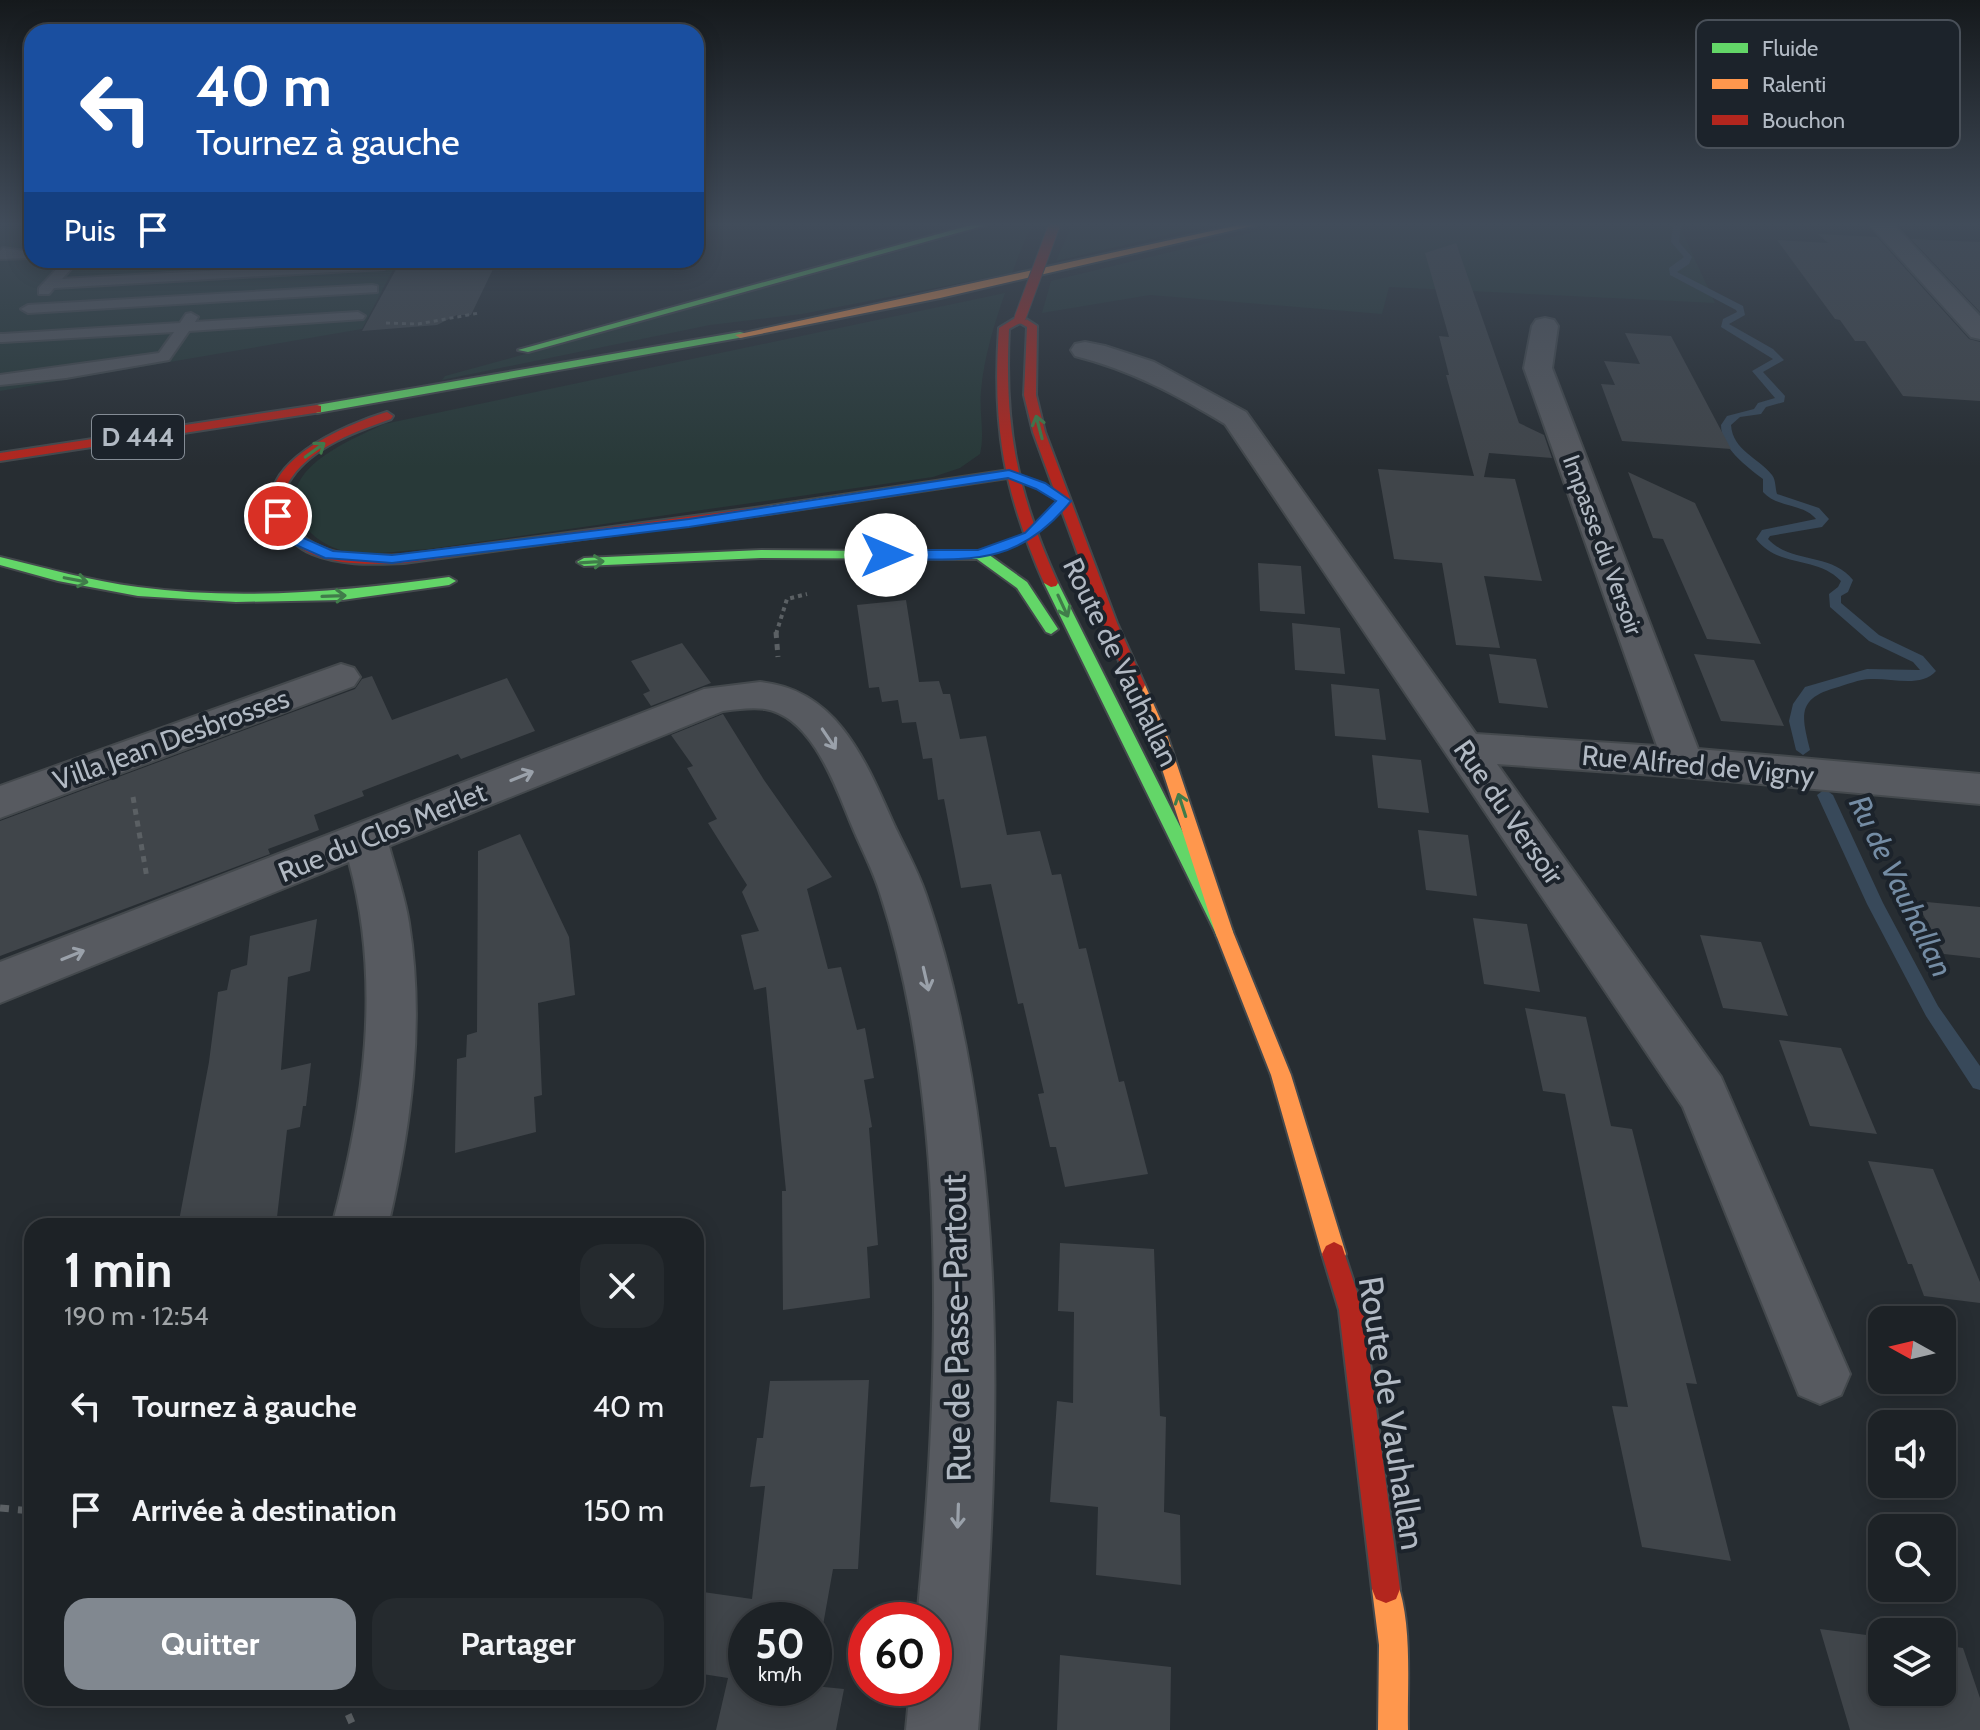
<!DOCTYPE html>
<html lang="fr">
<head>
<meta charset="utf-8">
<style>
  :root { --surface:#1d2226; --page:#252a2e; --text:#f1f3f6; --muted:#a0a4a7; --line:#3b3f43; --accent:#818890 }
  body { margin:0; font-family:Cabin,sans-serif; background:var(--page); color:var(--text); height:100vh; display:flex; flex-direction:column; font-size:30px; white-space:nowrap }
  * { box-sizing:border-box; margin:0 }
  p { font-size:26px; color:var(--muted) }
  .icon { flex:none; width:44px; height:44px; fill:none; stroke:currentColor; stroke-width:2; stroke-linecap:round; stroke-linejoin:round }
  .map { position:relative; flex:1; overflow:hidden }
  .sheet { position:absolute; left:24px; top:1218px; width:680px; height:488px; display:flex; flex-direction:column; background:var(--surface); border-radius:24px; box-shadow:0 4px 20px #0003,0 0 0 2px var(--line) }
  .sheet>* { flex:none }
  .banner { position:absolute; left:24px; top:24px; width:680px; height:244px; border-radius:24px; box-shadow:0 4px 20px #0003,0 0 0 2px var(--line); background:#1a4fa0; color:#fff; overflow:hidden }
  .needle { width:52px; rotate:278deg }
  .controls { position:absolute; left:1868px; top:1306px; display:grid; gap:16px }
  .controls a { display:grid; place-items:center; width:88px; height:88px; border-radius:16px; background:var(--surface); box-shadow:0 4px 20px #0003,0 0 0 2px var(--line); font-size:40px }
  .speed { position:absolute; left:728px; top:1602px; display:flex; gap:16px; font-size:40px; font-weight:700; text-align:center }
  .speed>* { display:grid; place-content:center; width:104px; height:104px; border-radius:50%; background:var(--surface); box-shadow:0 4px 20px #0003,0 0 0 2px var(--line); line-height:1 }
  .speed small { font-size:20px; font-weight:400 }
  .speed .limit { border:12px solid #d22; background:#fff; color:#111 }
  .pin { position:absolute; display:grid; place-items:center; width:68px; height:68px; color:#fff; margin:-34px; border:4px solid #fff; border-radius:50%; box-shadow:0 2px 8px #0007 }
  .me { position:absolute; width:88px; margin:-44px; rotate:90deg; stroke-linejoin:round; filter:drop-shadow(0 0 6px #0008) }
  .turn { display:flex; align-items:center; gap:28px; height:168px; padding:0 40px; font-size:36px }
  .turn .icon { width:104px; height:104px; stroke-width:2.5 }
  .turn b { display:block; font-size:56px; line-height:68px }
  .then { display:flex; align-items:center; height:76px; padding:0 40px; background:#0003; gap:16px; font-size:30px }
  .round { display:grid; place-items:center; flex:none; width:84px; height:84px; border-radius:24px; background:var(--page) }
  .headline { display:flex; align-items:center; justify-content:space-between; height:136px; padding:0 40px }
  h1 { font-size:48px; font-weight:700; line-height:60px }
  .cta { display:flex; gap:16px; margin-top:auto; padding:16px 40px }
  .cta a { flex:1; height:92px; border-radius:24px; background:var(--accent); color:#fff; font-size:32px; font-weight:700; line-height:92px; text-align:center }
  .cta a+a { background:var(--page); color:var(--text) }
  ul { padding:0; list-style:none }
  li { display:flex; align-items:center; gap:24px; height:104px; padding:0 40px }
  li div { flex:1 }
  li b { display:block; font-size:30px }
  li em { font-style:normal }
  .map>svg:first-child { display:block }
  .green { fill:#283938 }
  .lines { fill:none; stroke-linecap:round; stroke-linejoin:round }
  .stream { fill:#38495a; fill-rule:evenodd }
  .building { fill:#40454a }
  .lane-casing { stroke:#44494d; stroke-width:4 }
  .street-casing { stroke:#44494d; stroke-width:4 }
  .fast-casing { stroke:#44494d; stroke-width:4 }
  .slow-casing { stroke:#44494d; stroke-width:4 }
  .jam-casing { stroke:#44494d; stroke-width:4 }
  .path-far3 { stroke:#5b6064; stroke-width:3; stroke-dasharray:4 4; stroke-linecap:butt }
  .path-far2 { stroke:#5b6064; stroke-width:4; stroke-dasharray:4 4; stroke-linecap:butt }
  .path-far1 { stroke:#5b6064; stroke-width:5; stroke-dasharray:6 6; stroke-linecap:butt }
  .path { stroke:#5b6064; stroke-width:7; stroke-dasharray:9 9; stroke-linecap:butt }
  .lane { fill:#575a60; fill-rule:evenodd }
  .street { fill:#575a60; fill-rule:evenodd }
  .fast { fill:#63d668; fill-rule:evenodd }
  .slow { fill:#ff974d; fill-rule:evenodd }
  .jam { fill:#b3261e; fill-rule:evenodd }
  .jam-bridge-casing { stroke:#44494d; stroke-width:13; stroke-linecap:butt }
  .jam-bridge { stroke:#b3261e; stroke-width:11 }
  .oneway { stroke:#407c4a }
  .oneway2 { stroke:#9aa1aa }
  .route { fill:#1a73e8; stroke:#114b97; stroke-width:2 }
  .labels { text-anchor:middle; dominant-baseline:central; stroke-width:8; stroke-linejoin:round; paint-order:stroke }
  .far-street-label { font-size:24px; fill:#b1b9c3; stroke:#1c232b }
  .shield { fill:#1c232b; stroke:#848c95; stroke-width:2 }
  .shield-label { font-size:26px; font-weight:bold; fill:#b1b9c3 }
  .street-label { font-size:28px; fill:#b1b9c3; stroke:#1c232b }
  .water-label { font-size:30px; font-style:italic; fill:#748ca4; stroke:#1c232b }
  .near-street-label { font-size:34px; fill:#b1b9c3; stroke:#1c232b }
  .key { fill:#1c232b; stroke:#495059; stroke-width:2 }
  .key-label { font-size:22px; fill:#b1b9c3 }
</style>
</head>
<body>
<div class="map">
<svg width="1980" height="1730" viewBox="0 0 1980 1730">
  <rect width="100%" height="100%" fill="#272d32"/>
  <path class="green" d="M0,225H32V260H398L362,329L0,391Z
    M997,225H1034L1025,239L1012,273L802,314L710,325L442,380L445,376Z
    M1072,225H1210L1056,261Z
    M1282,225H1679L1715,303L1389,287L1382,314L1150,295L1042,313L1051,281Z
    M1005,293C994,325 984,357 981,391C979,413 985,433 980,454L960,468L933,477L429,549C404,550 373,556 349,552C331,549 312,538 303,523C270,471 349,441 384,424Z"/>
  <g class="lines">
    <path class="stream" d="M1673,225H1681L1679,242L1692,257L1689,264L1677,272L1743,306L1745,315L1729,324L1773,349L1784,360L1763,372L1785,396L1784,402L1766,407L1761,414L1740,417L1731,425C1733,451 1758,457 1772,475C1776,480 1775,488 1777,494L1819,508L1829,519L1822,527L1770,536L1768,539C1791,564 1831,552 1853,580L1848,592L1841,596V603L1879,635L1923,656L1936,671C1921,688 1892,678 1871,679C1859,679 1846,685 1835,688C1796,699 1802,717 1810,750L1803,755L1796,750L1789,721L1793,704L1805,687L1867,669L1920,670L1913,662L1869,641L1830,607L1829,594L1838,587L1841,581C1816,555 1780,569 1756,539L1762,530L1816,519C1803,503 1777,508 1763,492V479C1746,466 1721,448 1721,425L1727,416L1754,409L1758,403L1775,398L1752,371L1773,359L1721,327L1723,319L1737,312L1736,310L1670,275L1669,268L1684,257L1671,242Z
      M1825,789L1833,795L1883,903L1938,1006L1980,1066V1090L1973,1088L1926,1016L1867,904L1817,795Z"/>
  </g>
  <path class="building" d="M1818,234L1877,237L1969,339L1980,342V401L1903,396L1865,341H1855L1840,320L1835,319L1777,240L1828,243Z
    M1911,239L1980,242V312Z
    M1456,243L1519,423L1544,435L1552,458L1489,453L1484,477L1515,479L1542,581L1484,576L1500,648L1456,645L1442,563L1394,559L1378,469L1474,476L1446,375H1449L1439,336L1449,337L1425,253Z
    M414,260H479L475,268L494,267L471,315H457L437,325L362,331L399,264L412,263Z
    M1625,333L1671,336L1731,449L1622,441L1601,384L1615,385L1604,361L1640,364Z
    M1628,472L1695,503L1761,644L1707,639L1663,539L1653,538Z
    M1258,563L1301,566L1305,614L1260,611Z
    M906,600L919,682L939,681L943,694H950L960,739L986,736L1007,835L1040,831L1052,875L1061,874L1079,949L1086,948L1119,1082L1124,1081L1148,1174L1065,1187L1056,1147H1050L1038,1094L1044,1093L1023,1003L1018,1004L991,884L961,888L944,799L938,800L932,758L923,759L916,722L902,723L898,700L882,702L879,687L869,688L857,605Z
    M1292,623L1340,628L1345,674L1295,670Z
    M682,643L711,683L651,706L643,694L650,691L631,661Z
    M1489,654L1536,659L1548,708L1499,703Z
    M1694,654L1754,660L1784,726L1721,721Z
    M372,676L392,720L507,678L535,731L461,759L458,754L362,791L364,796L314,815L319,830L268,849L270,854L0,956V821L355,689L362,679Z
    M1331,684L1379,689L1386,740L1335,736Z
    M723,714L764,780L832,877L807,889L828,969L841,967L857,1030L865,1028L874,1078L864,1080L872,1127L869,1128L878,1245L867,1247L870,1298L783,1310L782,1191H786L766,987L754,990L741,935L759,931L742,892L747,885L708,823L717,819L687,768L693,766L671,735Z
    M1372,755L1421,760L1429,813L1378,808Z
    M1418,830L1468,835L1477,896L1426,890Z
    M520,834L569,937L575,995L538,1003L542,1095L534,1097L536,1132L455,1153L457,1059L466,1057L467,1035L477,1032L478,851Z
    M1916,901L1980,907V958L1944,954Z
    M1473,918L1527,924L1540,992L1484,984Z
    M317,919L310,971L288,977L281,1070L311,1063L306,1106H303L300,1127L287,1130L276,1226H178L209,1062L218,992L227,990L231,970L247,965L250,936Z
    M1700,935L1761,942L1788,1016L1723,1008Z
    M1525,1008L1586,1017L1611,1126L1632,1129L1697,1384L1686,1383L1731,1561L1642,1547L1612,1406L1628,1407L1565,1094L1543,1091Z
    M1779,1040L1841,1048L1877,1134L1810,1126Z
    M1868,1161L1933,1169L1980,1282V1303L1924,1296L1912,1264H1908Z
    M1060,1243L1154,1249L1160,1416L1166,1417L1164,1512L1180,1515L1181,1585L1096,1575L1098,1507L1050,1502L1057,1401L1073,1403L1074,1312L1058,1311Z
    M869,1380L858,1569H833L814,1676V1620H746V1688L814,1686L844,1689L836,1730H716L728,1678L696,1673V1619L703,1592L752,1599L765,1486L750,1487L757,1438H763L770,1381Z
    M1820,1629L1882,1637V1692H1942V1645L1963,1648L1980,1698V1730H1850Z
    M1060,1655L1171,1667L1170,1730H1057Z"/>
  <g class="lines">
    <defs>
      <path id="lane" d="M32,247V258L0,259V251L3,248L24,251Z
        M65,260H79L62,279L384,261L391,265L384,269L54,288L49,294H39V288Z
        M372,285L377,286V292L28,313L21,309L28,305Z
        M358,312L365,316L363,319L189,331L169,360L66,378L0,385V375L159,353L174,332L3,342H0V334H3L180,323L186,314L191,313L198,317L195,322Z"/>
      <path id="street" d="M1870,225H1894L1980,316V339L1971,337Z
        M1545,318L1554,320L1558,326L1552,368L1698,749L1980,774V804L1683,777L1497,764L1721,1077L1850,1374L1841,1395L1820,1404L1799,1395L1683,1107L1225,424C1177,395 1131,370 1075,356L1071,350L1075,344L1085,342L1105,346L1154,362L1246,412L1476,734L1657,746L1524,368L1532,326L1536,320Z
        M341,664L354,668L360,677L354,686L0,818V786Z
        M760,682C835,689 864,757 891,818C902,843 917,868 926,895C1015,1154 999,1461 978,1730H906L910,1688H934V1620H917C939,1392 951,1112 880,893C873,870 861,848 852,826C836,788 813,717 765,709C752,707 737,709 723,711L389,846C396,872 405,897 409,923C425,1024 411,1127 388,1226H332C364,1107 382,983 349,862L0,1003V962L704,689Z"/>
      <path id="fast" d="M971,225H986L528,352L518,350Z
        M740,332L744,333V337L317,413L311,409L317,405Z
        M761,550L985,552L1027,582L1058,629L1051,634L1046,632L1017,588L977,559L761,558L584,566L577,562L584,558Z
        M0,557C46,568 91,581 138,587C242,601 346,591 449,577L456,581L449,585L342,600L236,602L138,596L58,581L0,565Z
        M1051,579L1058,583L1233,932L1231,937L1224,940L1217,937L1215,932L1044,583Z"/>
      <path id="slow" d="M1239,225H1256L940,298L740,338L735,335Z
        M1009,470L1015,474L1014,477L769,514L762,510L769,506Z
        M1137,680L1145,685L1166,732L1233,932L1291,1075L1346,1254L1342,1262L1334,1266L1326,1262L1322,1254L1271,1075L1215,932L1150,732L1129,685Z
        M1386,1575L1396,1579C1413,1622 1407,1684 1408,1730H1378L1379,1645L1372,1589L1376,1579Z"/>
      <path id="jam" d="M1020,315L1037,326L1036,395L1045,432L1117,623L1145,685L1143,689L1137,690L1129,685L1103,623L1033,432L1024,395L1027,327L1020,323L1009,329C1004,428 1017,493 1058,583L1056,586L1051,587L1044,583C1004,492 992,427 999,328Z
        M317,405L321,406V412L0,461V453Z
        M387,412L393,416L391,419C357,431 314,446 292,477C283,489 282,504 289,518C310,560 364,556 404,555L769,506L776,510L769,514L404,563C373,564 341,566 312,554C296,547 285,536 277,520C248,465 347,424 387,412Z
        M1334,1242L1342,1246L1363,1310L1400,1589L1396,1599L1386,1603L1376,1599L1372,1589L1339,1310L1322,1254L1326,1246Z"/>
    </defs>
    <use href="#lane" class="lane-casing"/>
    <use href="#street" class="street-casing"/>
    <use href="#fast" class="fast-casing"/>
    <use href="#slow" class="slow-casing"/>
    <use href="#jam" class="jam-casing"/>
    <path class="path-far3" d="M386,323L418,324L479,313"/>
    <path class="path-far2" d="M776,634L787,599L807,594"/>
    <path class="path-far1" d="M776,632L778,657
      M133,797L147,878"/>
    <path class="path" d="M0,1508L32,1511
      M341,1698L355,1730"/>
    <use href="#lane" class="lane"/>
    <use href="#street" class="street"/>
    <use href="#fast" class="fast"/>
    <use href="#slow" class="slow"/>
    <use href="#jam" class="jam"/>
    <defs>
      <path id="jam-bridge" d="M1020,318L1054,226"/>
    </defs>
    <use href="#jam-bridge" class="jam-bridge-casing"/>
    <use href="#jam-bridge" class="jam-bridge"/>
  </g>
  <defs><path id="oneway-shaft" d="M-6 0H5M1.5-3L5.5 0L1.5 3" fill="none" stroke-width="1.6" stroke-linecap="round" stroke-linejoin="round" transform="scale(2)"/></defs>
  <g class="oneway">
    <use href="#oneway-shaft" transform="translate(1039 427) rotate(-105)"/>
    <use href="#oneway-shaft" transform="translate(315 450) rotate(-36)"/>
    <use href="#oneway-shaft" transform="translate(592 562) rotate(-4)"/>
    <use href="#oneway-shaft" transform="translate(76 580) rotate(11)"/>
    <use href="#oneway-shaft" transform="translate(334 596) rotate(-2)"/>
    <use href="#oneway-shaft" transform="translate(1063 606) rotate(65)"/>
    <use href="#oneway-shaft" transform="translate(1182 805) rotate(-108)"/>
  </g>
  <g class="oneway2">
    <use href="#oneway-shaft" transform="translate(829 739) rotate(56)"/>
    <use href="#oneway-shaft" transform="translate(522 776) rotate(-22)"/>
    <use href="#oneway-shaft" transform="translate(73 955) rotate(-22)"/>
    <use href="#oneway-shaft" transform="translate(926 979) rotate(77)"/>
    <use href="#oneway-shaft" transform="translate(958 1516) rotate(92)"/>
  </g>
  <linearGradient id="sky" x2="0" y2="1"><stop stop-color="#15191c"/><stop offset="0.48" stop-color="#414c5a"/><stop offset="1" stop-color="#414c5a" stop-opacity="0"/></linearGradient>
  <rect width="1980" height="467" fill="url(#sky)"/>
  <path class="route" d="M1009,470L1045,483L1071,501C1016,569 966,559 886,559L879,555L886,550H978L1025,533L1056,501L1036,489L1008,478L689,527L392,563L325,558L289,542L272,516L283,513L299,536L333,551L392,555L689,519Z"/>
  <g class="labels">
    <g class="far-street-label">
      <text transform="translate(1603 545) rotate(70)">Impasse du Versoir</text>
    </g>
    <rect class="shield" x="92" y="415" width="92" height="44" rx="6"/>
    <g class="shield-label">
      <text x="138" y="437">D 444</text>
    </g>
    <g class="street-label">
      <text transform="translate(1121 662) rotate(64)">Route de Vauhallan</text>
      <text transform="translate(171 739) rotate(-20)">Villa Jean Desbrosses</text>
      <text transform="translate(1698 765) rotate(5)">Rue Alfred de Vigny</text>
      <text transform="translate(1509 812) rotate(55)">Rue du Versoir</text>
      <text transform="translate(382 832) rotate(-22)">Rue du Clos Merlet</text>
    </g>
    <g class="water-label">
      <text transform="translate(1901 886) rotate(64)">Ru de Vauhallan</text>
    </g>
    <g class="near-street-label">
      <text transform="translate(956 1328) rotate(-91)">Rue de Passe-Partout</text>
      <text transform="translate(1392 1413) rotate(81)">Route de Vauhallan</text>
    </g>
  </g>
  <rect x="1696" y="20" width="264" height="128" rx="12" class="key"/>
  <rect x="1712" y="43" width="36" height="10" fill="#63d668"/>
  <rect x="1712" y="79" width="36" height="10" fill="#ff974d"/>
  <rect x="1712" y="115" width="36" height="10" fill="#b3261e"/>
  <g class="key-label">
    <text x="1762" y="56">Fluide</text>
    <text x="1762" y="92">Ralenti</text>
    <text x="1762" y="128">Bouchon</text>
  </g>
</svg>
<div class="controls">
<a><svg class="needle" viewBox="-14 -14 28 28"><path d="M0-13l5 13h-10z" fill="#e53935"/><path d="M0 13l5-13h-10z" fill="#a0a4a7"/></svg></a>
<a><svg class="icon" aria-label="sound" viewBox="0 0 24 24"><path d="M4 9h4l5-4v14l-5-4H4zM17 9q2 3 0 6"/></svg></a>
<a><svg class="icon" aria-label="search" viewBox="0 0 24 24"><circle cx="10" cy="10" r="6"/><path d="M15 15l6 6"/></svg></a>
<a><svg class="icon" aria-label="layers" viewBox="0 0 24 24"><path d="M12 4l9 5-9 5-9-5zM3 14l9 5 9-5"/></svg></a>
</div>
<div class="speed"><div>50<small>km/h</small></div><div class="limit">60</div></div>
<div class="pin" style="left:278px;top:516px;background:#d93025"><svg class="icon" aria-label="arrive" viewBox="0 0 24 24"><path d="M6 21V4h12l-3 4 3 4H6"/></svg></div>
<svg class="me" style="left:886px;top:555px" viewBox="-20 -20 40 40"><circle r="19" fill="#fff"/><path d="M0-13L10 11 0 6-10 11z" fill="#1a73e8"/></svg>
<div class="banner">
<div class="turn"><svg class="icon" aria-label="left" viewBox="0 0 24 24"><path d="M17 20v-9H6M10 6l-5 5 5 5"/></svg><div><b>40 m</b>Tournez à gauche</div></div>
<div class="then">Puis<svg class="icon" aria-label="arrive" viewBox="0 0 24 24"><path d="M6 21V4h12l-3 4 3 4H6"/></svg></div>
</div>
<section class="sheet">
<div class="headline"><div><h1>1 min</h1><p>190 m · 12:54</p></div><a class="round"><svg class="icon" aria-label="close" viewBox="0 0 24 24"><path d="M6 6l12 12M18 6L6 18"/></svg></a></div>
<ul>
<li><svg class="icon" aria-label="left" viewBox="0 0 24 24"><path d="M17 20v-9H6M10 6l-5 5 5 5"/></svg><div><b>Tournez à gauche</b></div><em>40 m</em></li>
<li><svg class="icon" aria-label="arrive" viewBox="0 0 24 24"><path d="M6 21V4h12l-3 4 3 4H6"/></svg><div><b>Arrivée à destination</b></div><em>150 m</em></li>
</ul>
<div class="cta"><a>Quitter</a><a>Partager</a></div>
</section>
</div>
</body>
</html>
